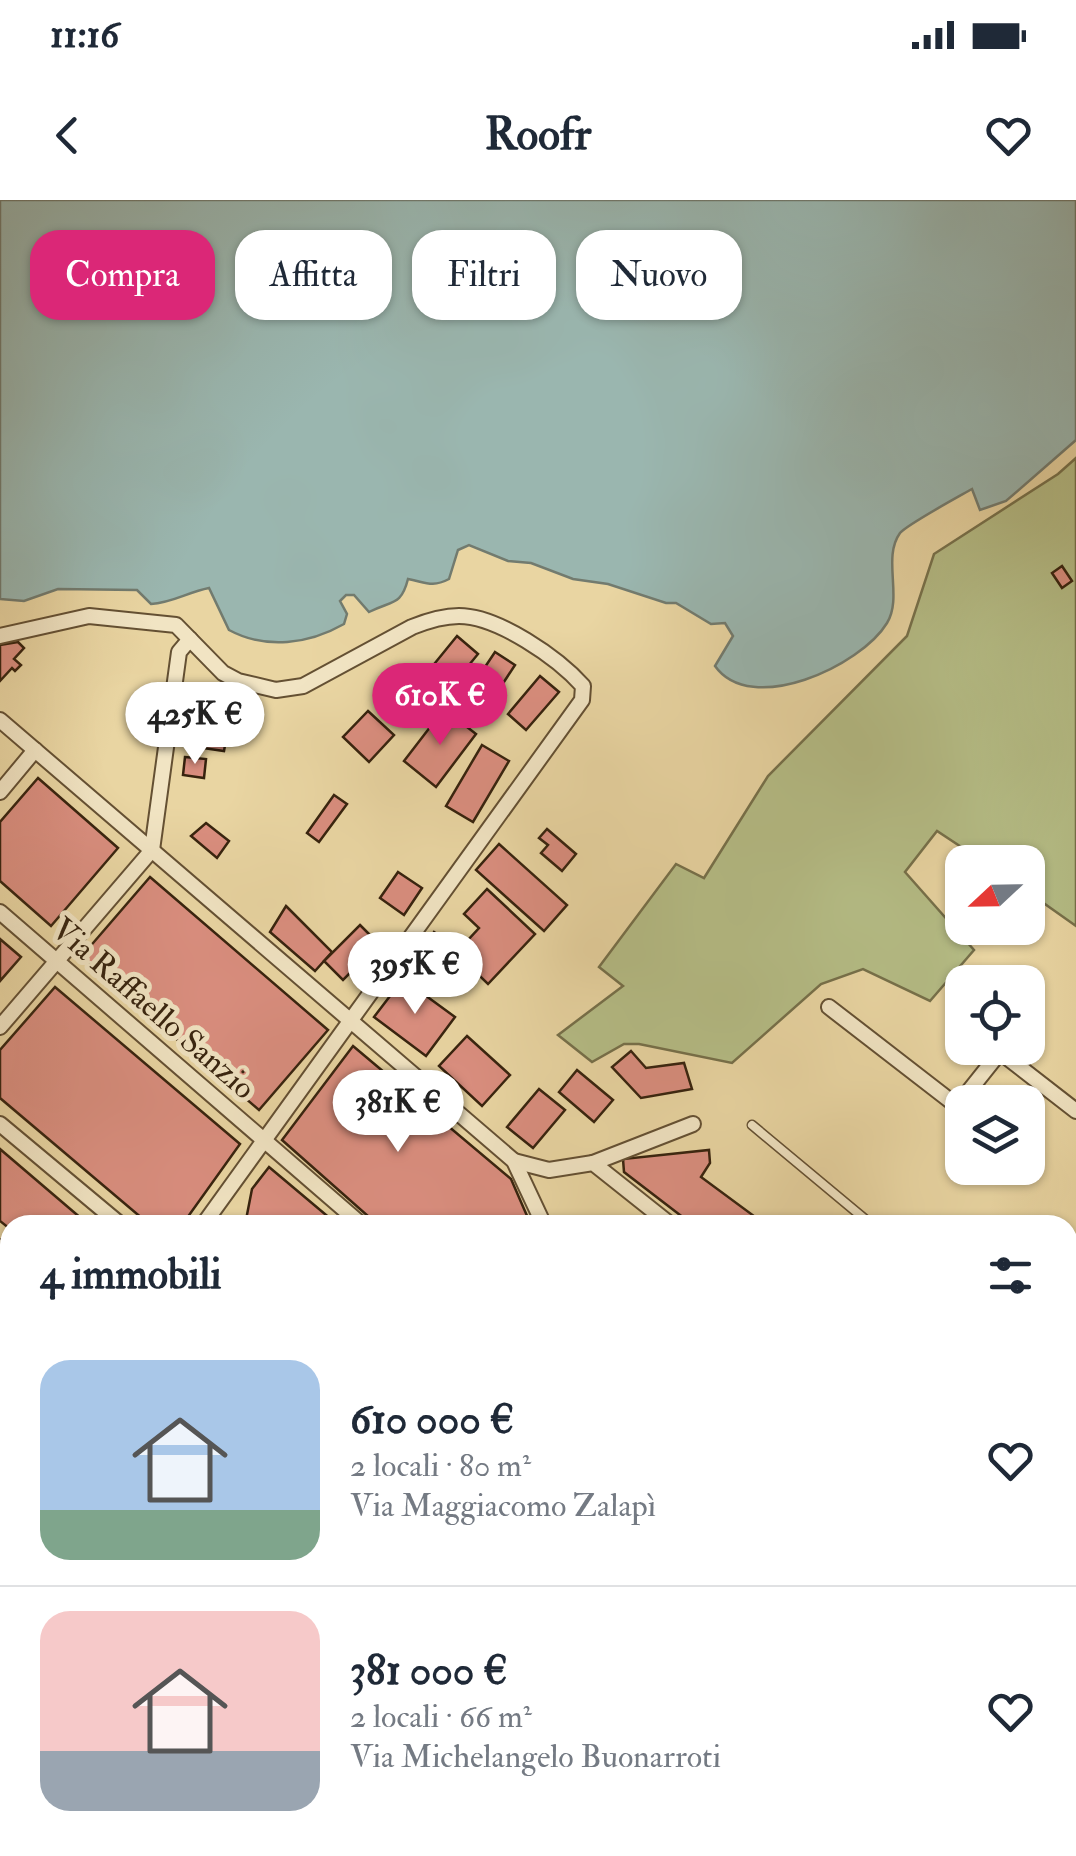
<!DOCTYPE html>
<html lang="it">
<head>
<meta charset="utf-8">
<style>
	:root { --surface:#fff; --page:#f2f2f3; --text:#1f2937; --muted:#747a83; --line:#e0e1e3; --accent:#db2777 }
	body { margin:0; font-family:"IM FELL Double Pica",serif; background:var(--page); color:var(--text); height:100vh; display:flex; flex-direction:column; font-size:38px; white-space:nowrap }
	* { box-sizing:border-box; margin:0 }
	p { font-size:32px; color:var(--muted) }
	.icon { flex:none; width:55px; height:55px; fill:none; stroke:currentColor; stroke-width:2; stroke-linecap:round; stroke-linejoin:round }
	.map { position:relative; flex:1; overflow:hidden }
	.panel { position:absolute; left:0px; top:1015px; width:1078px; height:642px; display:flex; flex-direction:column; background:var(--surface); border-radius:30px 30px 0 0; box-shadow:0 2px 8px #0004 }
	.panel>* { flex:none }
	.top-card { position:absolute; left:30px; top:30px; width:1018px; height:90px; display:flex; gap:20px }
	.needle { width:65px; rotate:248deg }
	.buttons { position:absolute; left:945px; top:645px; display:grid; gap:20px }
	.buttons a { display:grid; place-items:center; width:100px; height:100px; border-radius:20px; background:var(--surface); box-shadow:0 2px 8px #0004; font-size:50px }
	.price { position:absolute; translate:-50% -85px; padding:0 22px; border-radius:35px; background:#fff; color:#222; font-size:32px; line-height:65px; filter:drop-shadow(0 2px 5px #0008) }
	.price::after { content:''; position:absolute; left:50%; top:60px; width:30px; height:22px; margin-left:-15px; background:inherit; clip-path:polygon(0 0,100% 0,50% 100%) }
	.price.current { background:var(--accent); color:#fff }
	ul { padding:0; list-style:none }
	li { display:flex; align-items:center; gap:30px; height:250px; padding:0 40px }
	li+li { border-top:2px solid var(--line) }
	li span { display:grid; place-items:center; flex:none; width:280px; height:200px; border-radius:30px; color:#555 }
	li>.icon { margin-inline-start:auto }
	span .icon { width:120px; height:120px; fill:#fffc; stroke-width:1 }
	li b { font-size:42px }
	h2 { display:flex; justify-content:space-between; align-items:center; height:120px; padding:0 40px; font-size:42px }
	.tag { padding:0 35px; border-radius:30px; background:var(--surface); box-shadow:0 2px 8px #0004; font-size:35px; line-height:90px }
	.tag.current { background:var(--accent); color:#fff }
	.status { display:flex; justify-content:space-between; align-items:center; height:70px; padding:0 50px; background:var(--surface); direction:ltr }
	.status svg { height:28px; fill:currentColor }
	header { display:flex; justify-content:space-between; align-items:center; height:130px; padding:0 40px; background:var(--surface); font-size:45px; font-weight:700 }
	.map>svg:first-child { display:block }
	.green { fill:#b5bd86; stroke:#76704a; stroke-width:2.5 }
	.water { fill:#9ab6af; stroke:#727b6f; stroke-width:2.5 }
	.building { fill:#da8e7f; stroke:#37230e; stroke-width:2.5 }
	.lines { fill:none; stroke-linecap:round; stroke-linejoin:round }
	.service-casing { stroke:#645033; stroke-width:11 }
	.minor-casing { stroke:#645033; stroke-width:18 }
	.tertiary-casing { stroke:#645033; stroke-width:21 }
	.service { stroke:#f1e4c3; stroke-width:8 }
	.minor { stroke:#f1e4c3; stroke-width:14 }
	.tertiary { stroke:#f1e4c3; stroke-width:18 }
	.labels { text-anchor:middle; stroke-width:10; stroke-linejoin:round; paint-order:stroke }
	.street-label { font-size:32px; fill:#37230e; stroke:#f1e4c3 }
</style>
</head>
<body>
<div class="status"><b>11:16</b><svg viewBox="0 0 49 12"><path d="M0 12V9h3v3zM5 12V6h3v6zM10 12V3h3v9zM15 12V0h3v12zM26 1h20v11H26zM47 4h2v5h-2z"/></svg></div>
<header><svg class="icon" aria-label="back" viewBox="0 0 24 24"><path d="M15 5l-7 7 7 7"/></svg>Roofr<svg class="icon" aria-label="heart" viewBox="0 0 24 24"><path d="M12 20l-8-8c-3-5 5-10 8-4 3-6 11-1 8 4z"/></svg></header>
<div class="map">
<svg width="1076" height="1656" viewBox="0 0 1076 1656">
	<rect width="100%" height="100%" fill="#e9d5a2"/>
	<filter id="stains"><feTurbulence type="fractalNoise" baseFrequency=".002" numOctaves="4"/><feColorMatrix values="0 0 0 0 .2 0 0 0 0 .09 0 0 0 0 .02 0 0 0 .5 -.17"/></filter>
	<radialGradient id="worn" r=".72"><stop offset=".6" stop-color="#630" stop-opacity="0"/><stop offset="1" stop-color="#630" stop-opacity=".3"/></radialGradient>
	<polygon class="green" points="1076,258 1076,726 1028,692 1028,662 984,662 937,631 905,672 974,750 930,801 863,769 821,784 732,863 639,844 624,844 592,862 558,835 623,786 599,767 676,664 704,678 768,576 907,436 934,354 1058,274"/>
	<path class="water" d="M0,0H1076V240L1006,301L980,310L972,289C958,297 908,324 900,333C882,358 903,397 887,423C861,466 751,517 715,466L733,436L725,423L711,424L676,403H666L608,384L573,379L531,363L508,361L469,345L458,350L449,379C432,388 425,382 408,379C401,406 393,400 369,412L354,395H346L340,401L347,414L344,424C309,444 266,450 229,430L209,388C188,392 172,403 151,404L137,390L58,389L24,401L0,399Z"/>
	<g class="building">
		<polygon points="1062,366 1072,381 1062,388 1052,373"/>
		<polygon points="457,436 478,454 456,481 435,463"/>
		<polygon points="18,442 24,448 14,459 21,465 15,471 12,468 0,481 0,445"/>
		<polygon points="495,452 515,465 483,514 463,500"/>
		<polygon points="416,474 443,499 422,522 395,497"/>
		<polygon points="540,476 559,492 526,530 508,514"/>
		<polygon points="189,495 230,517 224,551 196,547 196,537 189,536 192,522 185,521"/>
		<polygon points="444,509 476,534 436,587 404,561"/>
		<polygon points="368,511 394,535 369,562 343,537"/>
		<polygon points="482,545 509,561 473,622 446,606"/>
		<polygon points="185,557 206,559 204,578 183,575"/>
		<polygon points="38,578 118,648 51,726 0,681 0,622"/>
		<polygon points="334,595 347,604 319,642 307,633"/>
		<polygon points="206,623 229,641 217,658 191,636"/>
		<polygon points="547,629 576,654 562,671 541,653 548,645 539,638"/>
		<polygon points="499,644 567,705 544,731 476,670"/>
		<polygon points="398,672 422,688 404,715 380,698"/>
		<polygon points="150,677 328,830 259,910 81,757"/>
		<polygon points="487,689 535,734 488,784 456,753 479,728 464,714"/>
		<polygon points="286,706 332,752 315,771 270,732"/>
		<polygon points="360,725 379,744 343,780 324,761"/>
		<polygon points="434,732 453,745 439,767 420,754"/>
		<polygon points="0,739 21,757 0,781"/>
		<polygon points="403,779 455,817 426,856 374,817"/>
		<polygon points="55,787 240,944 182,1025 150,1025 0,898 0,850"/>
		<polygon points="467,836 510,875 482,906 439,866"/>
		<polygon points="353,846 511,979 531,1025 378,1025 282,940"/>
		<polygon points="631,851 646,868 684,863 692,889 641,898 612,867"/>
		<polygon points="577,870 613,900 594,922 559,892"/>
		<polygon points="539,889 565,910 533,948 507,927"/>
		<polygon points="0,949 89,1025 10,1025 10,1029 0,1021"/>
		<polygon points="709,950 710,963 701,977 766,1025 693,1025 624,972 623,959"/>
		<polygon points="269,967 338,1025 245,1025 252,989"/>
		<polygon points="0,1181 10,1189 10,1247 0,1260"/>
		<polygon points="1068,1200 1076,1207 1076,1467 1068,1459"/>
		<polygon points="1068,1490 1076,1498 1076,1635 1068,1627"/>
		<polygon points="864,1648 1048,1648 1057,1656 875,1656"/>
	</g>
	<g class="lines">
		<g class="service-casing">
			<g id="service">
				<polyline points="752,925 872,1025"/>
				<polyline points="745,1648 756,1656"/>
				<polyline points="680,1656 687,1648"/>
			</g>
		</g>
		<g class="minor-casing">
			<g id="minor">
				<path d="M0,436L89,416L176,425L223,473L238,481L276,490L303,486L412,427C427,421 442,416 459,416C498,416 558,458 583,486L582,500L203,1025"/>
				<polyline points="0,520 514,961 544,1025"/>
				<polyline points="0,592 35,550"/>
				<polyline points="0,712 362,1025"/>
				<polyline points="829,807 957,906 1000,852 1076,911"/>
				<polyline points="0,827 152,650 179,452 190,439"/>
				<polyline points="0,924 121,1025"/>
				<polyline points="514,961 549,970 593,963 671,1025"/>
				<polyline points="593,963 693,924"/>
				<polyline points="0,1047 10,1055"/>
				<polyline points="0,1093 10,1081"/>
				<polyline points="1068,1152 1076,1142"/>
				<polyline points="0,1154 10,1162"/>
				<polyline points="1068,1186 1076,1193"/>
				<polyline points="0,1308 10,1294"/>
				<polyline points="1068,1472 1076,1480"/>
				<polyline points="1068,1643 1076,1651"/>
				<polyline points="834,1648 845,1656"/>
				<polyline points="498,1656 518,1648"/>
			</g>
		</g>
		<g class="tertiary-casing">
			<g id="tertiary">
				<polyline points="0,1427 10,1434"/>
				<polyline points="299,1648 310,1656"/>
			</g>
		</g>
		<use href="#service" class="service"/>
		<use href="#minor" class="minor"/>
		<use href="#tertiary" class="tertiary"/>
	</g>
	<g class="labels">
		<g class="street-label">
			<text transform="translate(154 808) rotate(41)" y="11">Via Raffaello Sanzio</text>
		</g>
	</g>
	<rect width="100%" height="100%" filter="url(#stains)"/>
	<rect width="100%" height="100%" fill="url(#worn)"/>
</svg>
<div class="buttons">
<a><svg class="needle" viewBox="-14 -14 28 28"><path d="M0-13l5 13h-10z" fill="#e53935"/><path d="M0 13l5-13h-10z" fill="#747a83"/></svg></a>
<a><svg class="icon" aria-label="locate" viewBox="0 0 24 24"><circle cx="12" cy="12" r="6"/><path d="M12 2v4M12 18v4M2 12h4M18 12h4"/></svg></a>
<a><svg class="icon" aria-label="layers" viewBox="0 0 24 24"><path d="M12 4l9 5-9 5-9-5zM3 14l9 5 9-5"/></svg></a>
</div>
<b class="price current" style="left:440px;top:548px">610K €</b>
<b class="price" style="left:195px;top:567px">425K €</b>
<b class="price" style="left:415px;top:817px">395K €</b>
<b class="price" style="left:398px;top:955px">381K €</b>
<div class="top-card">
<a class="tag current">Compra</a>
<a class="tag">Affitta</a>
<a class="tag">Filtri</a>
<a class="tag">Nuovo</a>
</div>
<section class="panel">
<h2>4 immobili<svg class="icon" aria-label="filters" viewBox="0 0 24 24"><path d="M4 7h16M4 17h16"/><circle cx="9" cy="7" r="2"/><circle cx="15" cy="17" r="2"/></svg></h2>
<ul>
<li><span style="background:linear-gradient(#a9c7e8 75%,#7fa58c 0)"><svg class="icon" aria-label="home" viewBox="0 0 24 24"><path d="M3 11l9-7 9 7M6 9v11h12V9"/></svg></span><div><b>610 000 €</b><p>2 locali · 80 m²</p><p>Via Maggiacomo Zalapì</p></div><svg class="icon" aria-label="heart" viewBox="0 0 24 24"><path d="M12 20l-8-8c-3-5 5-10 8-4 3-6 11-1 8 4z"/></svg></li>
<li><span style="background:linear-gradient(#f6c9c9 70%,#9aa5b1 0)"><svg class="icon" aria-label="home" viewBox="0 0 24 24"><path d="M3 11l9-7 9 7M6 9v11h12V9"/></svg></span><div><b>381 000 €</b><p>2 locali · 66 m²</p><p>Via Michelangelo Buonarroti</p></div><svg class="icon" aria-label="heart" viewBox="0 0 24 24"><path d="M12 20l-8-8c-3-5 5-10 8-4 3-6 11-1 8 4z"/></svg></li>
</ul>
</section>
</div>
</body>
</html>
